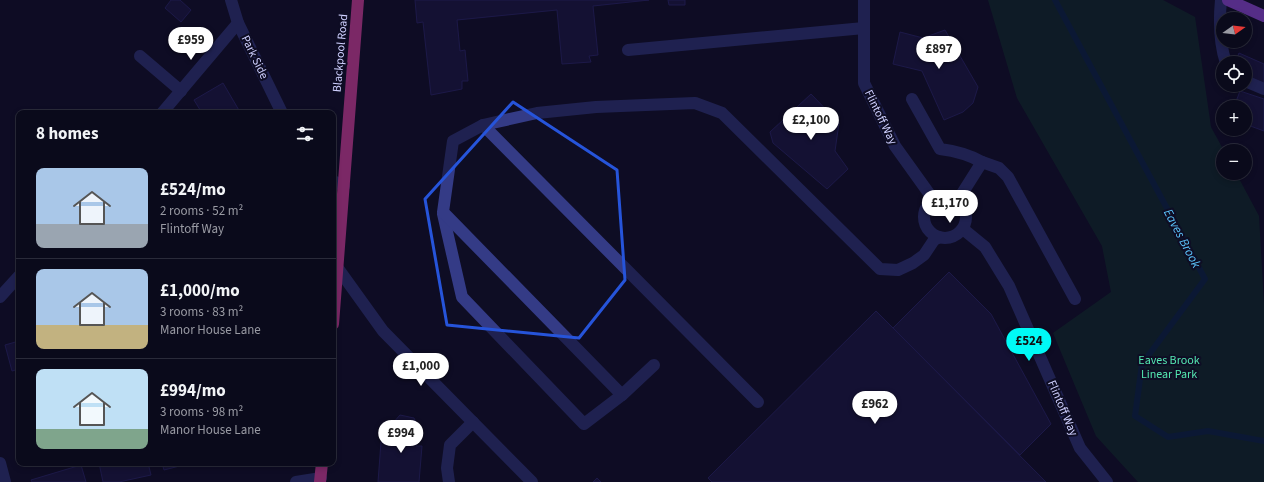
<!DOCTYPE html>
<html lang="en">
<head>
<meta charset="utf-8">
<style>
	:root { --surface:#0a0a1b; --page:#181828; --text:#f1f3f6; --muted:#999aa3; --line:#2a2b3a; --accent:#00faf6 }
	body { margin:0; font-family:"Source Sans 3",sans-serif; background:var(--page); color:var(--text); height:100vh; display:flex; flex-direction:column; font-size:15px; white-space:nowrap }
	* { box-sizing:border-box; margin:0 }
	p { font-size:13px; color:var(--muted) }
	.icon { flex:none; width:22px; height:22px; fill:none; stroke:currentColor; stroke-width:2; stroke-linecap:round; stroke-linejoin:round }
	.map { position:relative; flex:1; overflow:hidden }
	.drawer { position:absolute; left:16px; top:110px; width:320px; height:356px; display:flex; flex-direction:column; background:var(--surface); border-radius:8px; box-shadow:0 2px 6px #0003,0 0 0 1px var(--line) }
	.drawer>* { flex:none }
	.needle { width:26px; rotate:76deg }
	.buttons { position:absolute; left:1216px; top:12px; display:grid; gap:8px }
	.buttons a { display:grid; place-items:center; width:36px; height:36px; border-radius:50%; background:var(--surface); box-shadow:0 2px 6px #0003,0 0 0 1px var(--line); font-size:20px }
	.price { position:absolute; translate:-50% -34px; padding:0 9px; border-radius:14px; background:#fff; color:#222; font-size:13px; line-height:26px; filter:drop-shadow(0 1px 2px #0008) }
	.price::after { content:''; position:absolute; left:50%; top:24px; width:12px; height:9px; margin-left:-6px; background:inherit; clip-path:polygon(0 0,100% 0,50% 100%) }
	.price.selected { background:var(--accent); color:#111 }
	ul { padding:0; list-style:none }
	li { display:flex; align-items:center; gap:12px; height:100px; padding:0 20px }
	li+li { border-top:1px solid var(--line) }
	li span { display:grid; place-items:center; flex:none; width:112px; height:80px; border-radius:8px; color:#555 }
	li>.icon { margin-inline-start:auto }
	span .icon { width:48px; height:48px; fill:#fffc; stroke-width:1 }
	li b { font-size:17px }
	h2 { display:flex; justify-content:space-between; align-items:center; height:48px; padding:0 20px; font-size:17px }
	.map>svg:first-child { display:block }
	.green { fill:#0f2e29 }
	.lines { fill:none; stroke-linecap:round; stroke-linejoin:round }
	.stream { stroke:#082747; stroke-width:6 }
	.building { fill:#1b1746; stroke:#2e2874 }
	.minor { stroke:#343b86; stroke-width:12 }
	.major { stroke:#ac56ff; stroke-width:12 }
	.highway { stroke:#ff4ab6; stroke-width:12 }
	.marked { fill:none; stroke:#2654da; stroke-width:3; stroke-linejoin:round }
	.labels { text-anchor:middle; stroke-width:4; stroke-linejoin:round; paint-order:stroke }
	.street-label { font-size:12px; fill:#cfd0ff; stroke:#0e0d24 }
	.park-label { font-size:12px; fill:#54e7b1; stroke:#0e0d24 }
	.water-label { font-size:13px; font-style:italic; fill:#5dc7ff; stroke:#0e0d24 }
</style>
</head>
<body>
<div class="map">
<svg width="1264" height="482" viewBox="0 0 1264 482">
	<rect width="100%" height="100%" fill="#0e0d24"/>
	<polygon class="green" points="988,0 1163,0 1195,17 1211,127 1224,151 1223,173 1236,173 1259,216 1264,305 1264,482 1138,482 1096,436 1053,333 1111,292 1102,246 1017,98"/>
	<g class="lines">
		<polyline class="stream" points="1055,0 1205,279 1142,364 1135,416 1168,437 1208,431 1264,441"/>
	</g>
	<g class="building">
		<polygon points="171,0 180,0 191,10 181,22 165,8"/>
		<polygon points="415,0 649,0 593,6 598,55 589,56 591,62 562,64 557,10 457,20 460,51 465,50 468,81 462,81 462,89 431,95 423,22 417,23"/>
		<polygon points="668,0 685,0 685,5 669,5"/>
		<polygon points="945,30 978,87 973,103 963,112 944,120 922,71 893,64 900,32 923,38"/>
		<polygon points="1239,53 1264,64 1264,87 1245,79 1245,63 1235,63"/>
		<polygon points="223,83 240,112 238,113 202,113 194,100"/>
		<polygon points="1240,91 1264,99 1264,131 1245,124 1245,107 1234,107"/>
		<polygon points="811,94 839,123 835,151 848,169 827,189 773,143 770,132"/>
		<polygon points="949,272 991,314 1051,424 1020,455 893,328"/>
		<polygon points="876,311 893,328 1046,482 712,482 708,478"/>
		<polygon points="19,341 19,369 12,371 5,345"/>
		<polygon points="400,415 414,418 417,425 416,446 422,446 419,482 378,482 381,442 392,442 393,423"/>
		<polygon points="99,463 148,463 151,475 119,482 103,482"/>
		<polygon points="162,463 191,463 164,470"/>
		<polygon points="81,465 86,482 32,482 31,480"/>
		<polygon points="597,478 601,482 593,482"/>
	</g>
	<g class="lines">
		<g class="minor">
			<polyline points="231,0 238,23 282,113"/>
			<polyline points="864,0 864,83 895,146 933,199"/>
			<path d="M1221,0C1219,21 1219,42 1226,63"/>
			<polyline points="628,50 864,28"/>
			<polyline points="140,56 181,91"/>
			<polyline points="1245,81 1264,89"/>
			<path d="M912,99L940,149C956,151 968,154 982,162L958,200"/>
			<polyline points="162,113 238,23"/>
			<polyline points="483,125 758,402"/>
			<polyline points="982,162 999,168 1008,177 1075,299"/>
			<polyline points="333,181 344,186"/>
			<circle cx="945" cy="217" r="21"/>
			<polyline points="443,214 462,297 584,424 622,395"/>
			<polyline points="963,229 985,247 1009,286 1080,448 1107,482"/>
			<polyline points="337,267 383,331 532,482"/>
			<polyline points="0,297 19,276"/>
			<polyline points="654,365 622,395 443,212 453,141 483,125 537,113 596,107 695,103 722,113 880,269 898,270 913,263 924,255 934,240 939,237"/>
			<polyline points="0,463 5,482"/>
			<polyline points="296,482 321,478"/>
			<polyline points="449,482 447,468 450,445 473,422"/>
		</g>
		<polyline class="major" points="1228,0 1264,16"/>
		<g class="highway">
			<polyline points="333,324 358,0"/>
			<polyline points="320,482 322,463"/>
		</g>
	</g>
	<path d="M0 0H1264V482H0ZM513,102L617,170L625,280L579,338L447,325L425,199Z" fill="#0e0d24" fill-opacity=".55" fill-rule="evenodd"/>
	<path class="marked" d="M513,102L617,170L625,280L579,338L447,325L425,199Z"/>
	<g class="labels">
		<g class="street-label">
			<text transform="translate(340 53) rotate(-85)" y="4">Blackpool Road</text>
			<text transform="translate(255 57) rotate(64)" y="4">Park Side</text>
			<text transform="translate(881 117) rotate(64)" y="4">Flintoff Way</text>
			<text transform="translate(1063 408) rotate(67)" y="4">Flintoff Way</text>
		</g>
		<g class="park-label">
			<text x="1169" y="364">Eaves Brook<tspan x="1169" dy="14">Linear Park</tspan></text>
		</g>
		<g class="water-label">
			<text transform="translate(1183 238) rotate(62)" y="5">Eaves Brook</text>
		</g>
	</g>
</svg>
<div class="buttons">
<a><svg class="needle" viewBox="-14 -14 28 28"><path d="M0-13l5 13h-10z" fill="#e53935"/><path d="M0 13l5-13h-10z" fill="#999aa3"/></svg></a>
<a><svg class="icon" aria-label="locate" viewBox="0 0 24 24"><circle cx="12" cy="12" r="6"/><path d="M12 2v4M12 18v4M2 12h4M18 12h4"/></svg></a>
<a>+</a>
<a>−</a>
</div>
<b class="price" style="left:191px;top:61px">£959</b>
<b class="price" style="left:939px;top:70px">£897</b>
<b class="price" style="left:811px;top:141px">£2,100</b>
<b class="price" style="left:950px;top:224px">£1,170</b>
<b class="price selected" style="left:1029px;top:362px">£524</b>
<b class="price" style="left:421px;top:387px">£1,000</b>
<b class="price" style="left:875px;top:425px">£962</b>
<b class="price" style="left:401px;top:454px">£994</b>
<section class="drawer">
<h2>8 homes<svg class="icon" aria-label="filters" viewBox="0 0 24 24"><path d="M4 7h16M4 17h16"/><circle cx="9" cy="7" r="2"/><circle cx="15" cy="17" r="2"/></svg></h2>
<ul>
<li><span style="background:linear-gradient(#a9c7e8 70%,#9aa5b1 0)"><svg class="icon" aria-label="home" viewBox="0 0 24 24"><path d="M3 11l9-7 9 7M6 9v11h12V9"/></svg></span><div><b>£524/mo</b><p>2 rooms · 52 m²</p><p>Flintoff Way</p></div></li>
<li><span style="background:linear-gradient(#a9c7e8 70%,#c2b280 0)"><svg class="icon" aria-label="home" viewBox="0 0 24 24"><path d="M3 11l9-7 9 7M6 9v11h12V9"/></svg></span><div><b>£1,000/mo</b><p>3 rooms · 83 m²</p><p>Manor House Lane</p></div></li>
<li><span style="background:linear-gradient(#bfe0f5 75%,#7fa58c 0)"><svg class="icon" aria-label="home" viewBox="0 0 24 24"><path d="M3 11l9-7 9 7M6 9v11h12V9"/></svg></span><div><b>£994/mo</b><p>3 rooms · 98 m²</p><p>Manor House Lane</p></div></li>
</ul>
</section>
</div>
</body>
</html>
